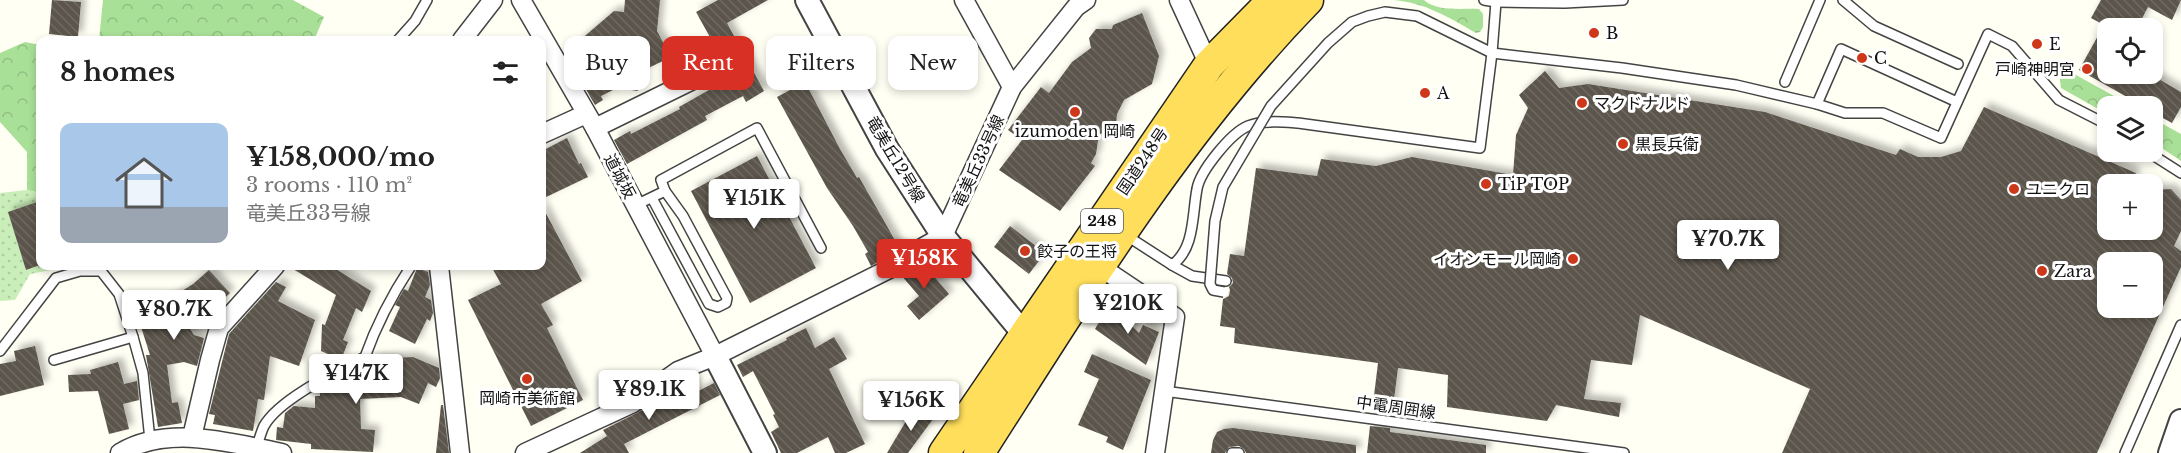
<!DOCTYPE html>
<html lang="en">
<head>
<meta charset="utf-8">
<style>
	:root { --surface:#fff; --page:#f2f2f2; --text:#222; --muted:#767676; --accent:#d93025 }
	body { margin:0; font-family:"Libre Baskerville","Noto Sans JP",serif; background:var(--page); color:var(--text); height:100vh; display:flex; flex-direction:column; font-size:22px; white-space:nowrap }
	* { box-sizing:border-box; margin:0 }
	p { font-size:20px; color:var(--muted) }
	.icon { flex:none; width:33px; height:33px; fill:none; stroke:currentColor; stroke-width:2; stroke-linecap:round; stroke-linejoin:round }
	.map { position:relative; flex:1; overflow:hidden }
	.side { position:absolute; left:36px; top:36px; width:510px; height:234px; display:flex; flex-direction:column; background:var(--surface); border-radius:12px; box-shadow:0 3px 9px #0003 }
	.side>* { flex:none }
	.guide { position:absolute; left:564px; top:36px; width:570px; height:54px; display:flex; gap:12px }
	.tools { position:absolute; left:2097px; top:18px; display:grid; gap:12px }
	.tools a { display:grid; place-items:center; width:66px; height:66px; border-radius:12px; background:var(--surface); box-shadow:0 3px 9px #0003; font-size:30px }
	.price { position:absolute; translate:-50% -51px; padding:0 14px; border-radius:6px; background:#fff; color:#222; font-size:20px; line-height:39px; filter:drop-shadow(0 2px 3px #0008) }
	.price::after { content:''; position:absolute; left:50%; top:36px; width:18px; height:14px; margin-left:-9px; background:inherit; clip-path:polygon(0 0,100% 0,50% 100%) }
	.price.selected { background:var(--accent); color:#fff }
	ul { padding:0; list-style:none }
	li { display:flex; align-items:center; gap:18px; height:150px; padding:0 24px }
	li span { display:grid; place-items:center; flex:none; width:168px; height:120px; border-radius:12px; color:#555 }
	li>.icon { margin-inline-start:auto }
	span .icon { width:72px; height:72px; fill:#fffc; stroke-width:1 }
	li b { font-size:26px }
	h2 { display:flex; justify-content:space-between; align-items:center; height:72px; padding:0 24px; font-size:26px }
	.pill { padding:0 21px; border-radius:12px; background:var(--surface); box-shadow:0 3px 9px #0003; font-size:21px; line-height:54px }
	.pill.selected { background:var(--accent); color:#fff }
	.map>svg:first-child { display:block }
	.forest { fill:url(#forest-crowns) }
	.park { fill:url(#park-dots) }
	.building { fill:url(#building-back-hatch); fill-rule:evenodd; filter:url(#shadow) }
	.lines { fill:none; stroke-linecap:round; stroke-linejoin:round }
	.service-casing { stroke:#444; stroke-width:12 }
	.minor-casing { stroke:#444; stroke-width:21 }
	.tertiary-casing { stroke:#444; stroke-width:26 }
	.trunk-casing { stroke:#222; stroke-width:33 }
	.service { stroke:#fff; stroke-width:9 }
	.minor { stroke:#fff; stroke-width:18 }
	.tertiary { stroke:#fff; stroke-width:22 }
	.trunk { stroke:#ffde5b; stroke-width:30 }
	.service-bridge-casing { stroke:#444; stroke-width:12; stroke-linecap:butt }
	.service-bridge { stroke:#fff; stroke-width:9 }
	.poi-dot { fill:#cf371b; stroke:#fff; stroke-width:2 }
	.labels { text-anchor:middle; stroke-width:6; stroke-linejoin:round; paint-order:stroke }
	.shield { fill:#fff; stroke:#585858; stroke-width:1.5 }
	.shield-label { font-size:15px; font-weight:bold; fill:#111 }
	.poi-label { font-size:16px; fill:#111; stroke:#fff; text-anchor:start }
	.street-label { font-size:16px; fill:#111; stroke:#fff }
</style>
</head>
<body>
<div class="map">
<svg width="2181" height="453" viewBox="0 0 2181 453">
	<defs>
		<pattern id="forest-crowns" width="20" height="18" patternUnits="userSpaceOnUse" patternTransform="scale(1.5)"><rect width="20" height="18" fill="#a9e097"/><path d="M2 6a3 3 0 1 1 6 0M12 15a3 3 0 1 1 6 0" fill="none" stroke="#90bf81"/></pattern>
		<pattern id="park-dots" width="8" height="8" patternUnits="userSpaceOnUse" patternTransform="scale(1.5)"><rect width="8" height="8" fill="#caeeb9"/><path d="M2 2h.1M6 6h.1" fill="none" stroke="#accb9e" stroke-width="1.8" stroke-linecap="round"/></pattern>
		<pattern id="building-back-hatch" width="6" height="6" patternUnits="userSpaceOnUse" patternTransform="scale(1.5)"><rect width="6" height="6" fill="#5b554c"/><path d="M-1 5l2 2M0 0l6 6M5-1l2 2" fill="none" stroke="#6e6962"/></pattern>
		<filter id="shadow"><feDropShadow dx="5" dy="-5" stdDeviation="3" flood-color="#0004"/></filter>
	</defs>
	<rect width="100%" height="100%" fill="#fffff4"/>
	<g class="forest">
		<polygon points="103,0 293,0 324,17 314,40 99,40"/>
		<path d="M1393,0H1424C1437,12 1462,8 1479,9L1483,14V27L1480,32L1476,33C1450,18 1424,2 1393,0Z"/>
		<polygon points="25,42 40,45 40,193 27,190 27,152 0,122 0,53"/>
		<polygon points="2058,65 2132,106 2108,106 2107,114 2061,88"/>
		<polygon points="2152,118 2181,134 2181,161 2153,142"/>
	</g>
	<polygon class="park" points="27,190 40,193 40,266 71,266 30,274 15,300 0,301 0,193"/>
	<g class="building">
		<polygon points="52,0 81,2 78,37 49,34"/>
		<polygon points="625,0 660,0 657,31 671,57 630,77 638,91 617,88 601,96 603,100 595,105 584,86 623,65 586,62 586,56 579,56 579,41 614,11 624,12"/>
		<polygon points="718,0 768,0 727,23 764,91 746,102 743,96 705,116 707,120 627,164 614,140 630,131 631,134 680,109 679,107 732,77 696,12"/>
		<polygon points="2101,0 2181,0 2172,20 2148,7 2137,28 2108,27 2108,74 2150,74 2181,92 2181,107 2172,123 2152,112 2152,106 2143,106 2079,70 2104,25 2091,18"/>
		<polygon points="1142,13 1159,56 1152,84 1124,100 1117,114 1116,125 1110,132 1099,134 1096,154 1091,163 1095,166 1060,211 999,170 1022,140 1008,130 1041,87 1049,93 1072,62 1091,48 1089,38 1096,29 1112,29 1113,25"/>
		<path d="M1545,71L1559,88L1588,84L1765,112L1896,155L1900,149L1918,157H1941L1961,151L1984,107L2136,173L2131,184H2108V230H2152V190L2171,189L2181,200V231L2174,246L2181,251V267L2097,453H1782L1810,389L1640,315L1632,365L1591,360L1584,399L1621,403L1619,417L1556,405L1547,421L1447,407L1448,375L1398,368L1392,415L1372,412L1378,363L1234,343L1235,328L1220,326L1223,299L1229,296L1230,290L1229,287L1233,283L1232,278L1227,274L1230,254L1244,256L1256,168L1317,176L1321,159L1376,166L1412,157L1513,175L1516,135L1528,108L1519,95ZM2108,262H2152V308H2108Z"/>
		<polygon points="805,82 840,149 857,178 859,177 900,249 871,266 865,254 868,252 853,226 827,188 777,97"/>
		<polygon points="567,138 579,164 581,163 588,177 542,199 542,151"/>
		<polygon points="757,156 816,268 750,303 691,191"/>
		<polygon points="40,201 40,265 26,270 8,212"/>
		<polygon points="542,206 582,281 541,304 553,325 547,328 583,400 531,426 468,300 501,284 491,266 542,266"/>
		<polygon points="1010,226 1045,253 1029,274 994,247"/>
		<polygon points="921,261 949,294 919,320 907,306 919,296 901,275"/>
		<polygon points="288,266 331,266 371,291 362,312 356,308 343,340 348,342 341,360 321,351 322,324 325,325 336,295"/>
		<polygon points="417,268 428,272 430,285 425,297 431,300 433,313 430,321 427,319 415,344 389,331 400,307 395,305 404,289 408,291"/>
		<polygon points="209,270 230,293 216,306 206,295 179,312 194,335 204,338 197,366 184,362 167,365 172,403 178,402 182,423 158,427 146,355 150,355 136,311 171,298 193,284"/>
		<polygon points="276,282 286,287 278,301 315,320 299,366 270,356 264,400 258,399 253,431 213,424 215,415 209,414 229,334"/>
		<polygon points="1110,304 1139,333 1143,325 1159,332 1146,365 1095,329"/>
		<polygon points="806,328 815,348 834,337 847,359 829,369 865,444 846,453 835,453 828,437 797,453 781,453 771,432 779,427 773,415 775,414 753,371 743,377 737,365 787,340 786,338"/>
		<polygon points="35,346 44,385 0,396 0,364 16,361 14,351"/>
		<polygon points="1092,354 1151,380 1123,450 1106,442 1108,437 1078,425 1099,379 1084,372"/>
		<polygon points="413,357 439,368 440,378 436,387 428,383 419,404 401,397 360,399 361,429 375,430 373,452 311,449 311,444 276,440 277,427 283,428 285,413 294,406 315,408 315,396 320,396 320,388 339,388 339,379 372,378 371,359"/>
		<polygon points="118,362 124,384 137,381 139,400 123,404 129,429 109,434 98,391 69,392 68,375 91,374 90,370"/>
		<polygon points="714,383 720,395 624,444 629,453 580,453 607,436 603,430 675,394 679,401"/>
		<polygon points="441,405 443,405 449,453 436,453"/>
		<polygon points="915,406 933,419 908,453 887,453"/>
		<polygon points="1370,426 1390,428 1390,432 1486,445 1486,453 1367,453"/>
		<polygon points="1233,428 1356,445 1356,453 1246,453 1244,449 1239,446 1229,447 1225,453 1211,453 1213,440 1217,432 1224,429"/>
	</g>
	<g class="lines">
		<g class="service-casing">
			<g id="service">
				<polyline points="1484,0 1496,2 1565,3 1623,0"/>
				<polyline points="1843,0 1874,26 1958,64"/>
				<polyline points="1417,16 1492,53 1622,68 1736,85 1817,104 1845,113 1883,113 1941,138 1988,34 2012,46 2059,100 2108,125"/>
				<polyline points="398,40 415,21 427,0"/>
				<polyline points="1785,82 1820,0"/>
				<polyline points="1817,104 1841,49 1957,102"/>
				<polyline points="2148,152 2181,173"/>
				<polyline points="652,198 709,304 718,307 726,303 727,298 683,216 665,191"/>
				<polyline points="636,205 665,191 661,180 757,128 821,248"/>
				<path d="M1124,234L1172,265C1195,249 1192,215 1197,189C1200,171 1231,133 1248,126C1262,120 1283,122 1298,123L1480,148L1492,53L1496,2"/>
				<polyline points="1172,265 1192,276 1226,281"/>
				<polyline points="0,351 56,278 80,271 101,271 119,294 133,337 143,373 150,440"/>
				<polyline points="54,360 133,337"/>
				<polyline points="1164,391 1624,453"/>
				<path d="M256,448C259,441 261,432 264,426C279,399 338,371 365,357C377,323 392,295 411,266"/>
				<polyline points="1232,453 1239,453"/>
				<polyline points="2125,453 2181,325"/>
			</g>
		</g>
		<g class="minor-casing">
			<g id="minor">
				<polyline points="521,0 595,128 715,356"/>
				<polyline points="964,0 1012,87"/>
				<polyline points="1179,0 1209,65"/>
				<polyline points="462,40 493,0"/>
				<polyline points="595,128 709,72"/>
				<polyline points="542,134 586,114"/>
				<polyline points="439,266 460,453"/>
				<polyline points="1099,266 1175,317 1155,453"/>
				<polyline points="192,437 210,360 219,328 275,266"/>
				<path d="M120,453C169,424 231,443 282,453"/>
				<polyline points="525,453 633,403 678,371 715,356 901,263 913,253 943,236 1012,87 1076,7 1086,0"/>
			</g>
		</g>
		<g class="tertiary-casing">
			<g id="tertiary">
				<polyline points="807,0 887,149 943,236 1024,334"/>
				<polyline points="715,356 765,453"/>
				<polyline points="2170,453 2181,421"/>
			</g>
		</g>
		<g class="trunk-casing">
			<g id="trunk">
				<polyline points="944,453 1209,65 1273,0"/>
				<path d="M979,453C1079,297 1178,133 1308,0"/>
			</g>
		</g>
		<use href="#service" class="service"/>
		<use href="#minor" class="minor"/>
		<use href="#tertiary" class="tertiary"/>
		<use href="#trunk" class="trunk"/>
		<g class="service-bridge-casing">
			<polyline id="service-bridge" points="1224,292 1213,290 1210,284 1215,221 1223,187 1271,106 1328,43 1352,22 1368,16 1385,12 1417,16"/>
		</g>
		<use href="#service-bridge" class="service-bridge"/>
	</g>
	<g class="poi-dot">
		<circle cx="1594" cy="33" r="6"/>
		<circle cx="2037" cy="44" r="6"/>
		<circle cx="1862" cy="58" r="6"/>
		<circle cx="2087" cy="69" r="6"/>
		<circle cx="1425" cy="93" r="6"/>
		<circle cx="1582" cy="103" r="6"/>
		<circle cx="1075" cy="112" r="6"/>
		<circle cx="1623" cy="144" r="6"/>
		<circle cx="1486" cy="184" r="6"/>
		<circle cx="2014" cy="189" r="6"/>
		<circle cx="1025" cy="251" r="6"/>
		<circle cx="1573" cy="259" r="6"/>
		<circle cx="2042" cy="271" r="6"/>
		<circle cx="527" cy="379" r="6"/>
	</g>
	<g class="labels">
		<rect class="shield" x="1081" y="209" width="42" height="24" rx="4.5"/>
		<g class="shield-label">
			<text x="1102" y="226">248</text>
		</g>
		<g class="poi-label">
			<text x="1606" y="39">B</text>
			<text x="2049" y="50">E</text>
			<text x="1874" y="64">C</text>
			<text x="2075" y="75" text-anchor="end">戸崎神明宮</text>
			<text x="1437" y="99">A</text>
			<text x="1594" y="109">マクドナルド</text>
			<text x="1075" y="137" text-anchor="middle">izumoden 岡崎</text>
			<text x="1635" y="150">黒長兵衛</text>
			<text x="1498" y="190">TiP TOP</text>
			<text x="2026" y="195">ユニクロ</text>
			<text x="1037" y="257">餃子の王将</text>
			<text x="1561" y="265" text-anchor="end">イオンモール岡崎</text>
			<text x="2054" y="277">Zara</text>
			<text x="527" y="404" text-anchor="middle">岡崎市美術館</text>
		</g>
		<g class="street-label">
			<text transform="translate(896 159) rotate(59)" y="6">竜美丘12号線</text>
			<text transform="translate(978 161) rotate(-65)" y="6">竜美丘33号線</text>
			<text transform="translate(1142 161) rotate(-56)" y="6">国道248号</text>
			<text transform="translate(620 176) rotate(62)" y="6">道城坂</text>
			<text transform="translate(1396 407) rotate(8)" y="6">中電周囲線</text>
		</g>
	</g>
</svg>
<div class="tools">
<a><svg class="icon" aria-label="locate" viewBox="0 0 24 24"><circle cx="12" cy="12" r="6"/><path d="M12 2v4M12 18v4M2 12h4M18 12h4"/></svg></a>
<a><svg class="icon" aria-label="layers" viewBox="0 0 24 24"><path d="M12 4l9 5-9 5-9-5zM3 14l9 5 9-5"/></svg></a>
<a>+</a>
<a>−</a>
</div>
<b class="price" style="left:754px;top:230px">¥151K</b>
<b class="price" style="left:1728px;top:271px">¥70.7K</b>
<b class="price selected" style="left:924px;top:290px">¥158K</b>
<b class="price" style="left:1128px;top:335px">¥210K</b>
<b class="price" style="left:174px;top:341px">¥80.7K</b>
<b class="price" style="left:356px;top:405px">¥147K</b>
<b class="price" style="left:649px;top:421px">¥89.1K</b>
<b class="price" style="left:911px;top:432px">¥156K</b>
<div class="guide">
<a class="pill">Buy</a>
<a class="pill selected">Rent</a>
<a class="pill">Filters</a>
<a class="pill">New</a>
</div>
<section class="side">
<h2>8 homes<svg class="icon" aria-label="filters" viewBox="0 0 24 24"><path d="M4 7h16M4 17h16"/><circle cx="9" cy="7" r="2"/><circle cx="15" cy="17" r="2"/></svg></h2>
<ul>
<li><span style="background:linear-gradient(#a9c7e8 70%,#9aa5b1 0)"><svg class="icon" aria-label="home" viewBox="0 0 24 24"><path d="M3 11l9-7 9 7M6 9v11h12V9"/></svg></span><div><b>¥158,000/mo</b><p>3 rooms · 110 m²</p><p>竜美丘33号線</p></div></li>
</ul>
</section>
</div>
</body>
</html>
